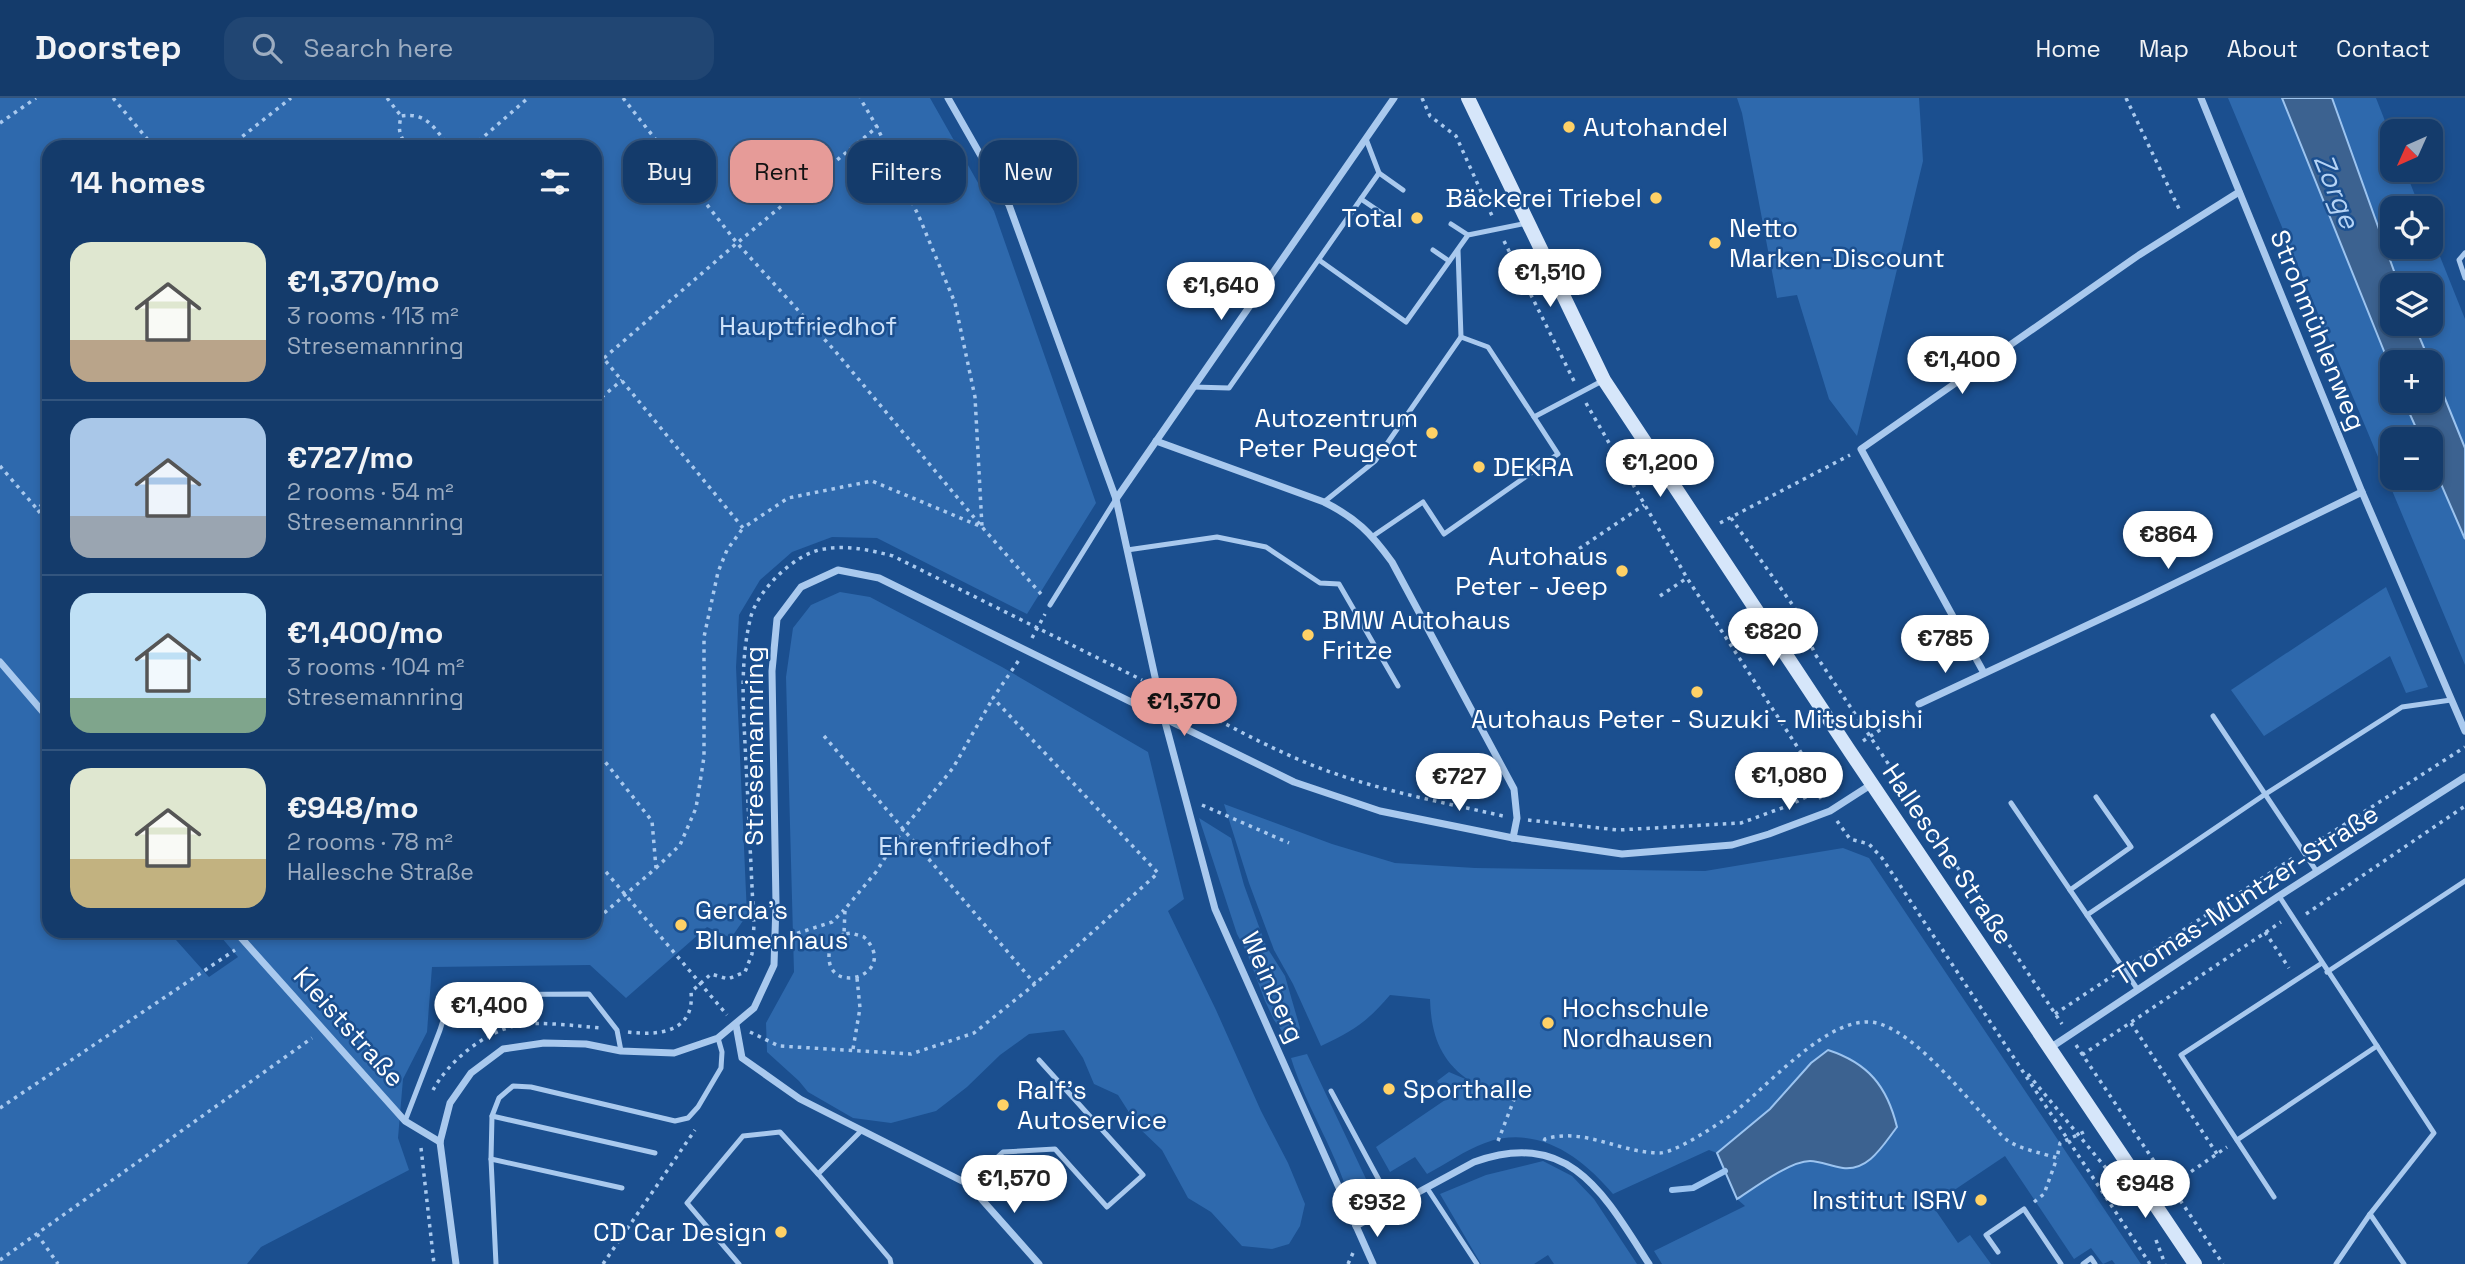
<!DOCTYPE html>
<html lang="en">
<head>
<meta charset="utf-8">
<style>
	:root { --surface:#143b6b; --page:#214673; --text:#f1f3f6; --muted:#9dadc1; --line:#33557e; --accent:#e69b98 }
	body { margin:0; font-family:"Space Grotesk",sans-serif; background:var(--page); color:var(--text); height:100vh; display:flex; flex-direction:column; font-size:26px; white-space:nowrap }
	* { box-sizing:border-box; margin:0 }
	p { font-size:23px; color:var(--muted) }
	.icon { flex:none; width:38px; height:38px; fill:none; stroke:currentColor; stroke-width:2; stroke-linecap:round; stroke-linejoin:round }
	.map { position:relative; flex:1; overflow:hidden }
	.details { position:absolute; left:42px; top:42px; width:560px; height:798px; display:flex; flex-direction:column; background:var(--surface); border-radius:21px; box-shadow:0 4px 10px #0003,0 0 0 2px var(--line) }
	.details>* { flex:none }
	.banner { position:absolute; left:623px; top:42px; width:665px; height:63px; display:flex; gap:14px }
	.needle { width:46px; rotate:225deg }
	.tools { position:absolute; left:2380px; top:21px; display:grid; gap:14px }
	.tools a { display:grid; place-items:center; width:63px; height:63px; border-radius:14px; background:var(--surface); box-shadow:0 4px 10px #0003,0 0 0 2px var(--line); font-size:35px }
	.price { position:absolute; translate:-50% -60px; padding:0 16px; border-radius:24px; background:#fff; color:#222; font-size:23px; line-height:46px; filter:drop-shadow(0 2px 4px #0008) }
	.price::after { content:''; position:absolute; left:50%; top:42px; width:21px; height:16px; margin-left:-10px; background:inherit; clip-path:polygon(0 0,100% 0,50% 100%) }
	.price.selected { background:var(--accent); color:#111 }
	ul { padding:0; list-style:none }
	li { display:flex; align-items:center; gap:21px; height:175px; padding:0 28px }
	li+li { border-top:2px solid var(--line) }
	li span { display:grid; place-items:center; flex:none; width:196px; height:140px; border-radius:21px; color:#555 }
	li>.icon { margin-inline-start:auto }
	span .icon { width:84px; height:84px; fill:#fffc; stroke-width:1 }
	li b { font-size:30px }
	h2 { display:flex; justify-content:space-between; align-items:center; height:84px; padding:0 28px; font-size:30px }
	.pill { padding:0 24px; border-radius:21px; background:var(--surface); box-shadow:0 4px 10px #0003,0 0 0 2px var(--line); font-size:24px; line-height:63px }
	.pill.selected { background:var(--accent); color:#111 }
	header { display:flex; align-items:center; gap:42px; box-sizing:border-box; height:98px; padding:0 35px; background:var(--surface); border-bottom:2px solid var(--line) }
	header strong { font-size:33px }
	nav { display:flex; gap:38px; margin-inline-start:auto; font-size:24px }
	.search { width:490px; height:63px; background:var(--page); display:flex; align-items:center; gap:18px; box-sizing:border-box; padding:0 24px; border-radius:21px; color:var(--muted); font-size:26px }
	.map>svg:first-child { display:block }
	.green { fill:#2e69ad; fill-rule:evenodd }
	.water { fill:#3c6290; stroke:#9cc4f0; stroke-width:2 }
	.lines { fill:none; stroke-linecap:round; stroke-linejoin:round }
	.stream { stroke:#9cc4f0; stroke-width:6 }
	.path { stroke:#a9c9ee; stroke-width:3.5; stroke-dasharray:3.5 5; stroke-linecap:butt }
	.lane { stroke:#a9c9ee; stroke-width:5 }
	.street { stroke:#a9c9ee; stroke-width:7 }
	.secondary { stroke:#d6e6fa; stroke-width:14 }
	.poi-dot { fill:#ffd166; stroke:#1b4f8f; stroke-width:2.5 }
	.labels { text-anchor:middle; stroke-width:5; stroke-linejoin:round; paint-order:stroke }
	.poi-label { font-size:26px; fill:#fff; stroke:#1b4f8f; text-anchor:start }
	.park-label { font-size:26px; fill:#cfe3fa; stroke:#1b4f8f }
	.street-label { font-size:26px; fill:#fff; stroke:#1b4f8f }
	.water-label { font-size:28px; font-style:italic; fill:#b5d3f5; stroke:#1b4f8f }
</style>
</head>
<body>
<header>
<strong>Doorstep</strong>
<div class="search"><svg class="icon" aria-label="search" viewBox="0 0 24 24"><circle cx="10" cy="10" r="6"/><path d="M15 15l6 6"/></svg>Search here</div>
<nav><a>Home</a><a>Map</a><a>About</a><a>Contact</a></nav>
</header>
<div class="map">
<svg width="2465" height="1166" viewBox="0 0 2465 1166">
	<rect width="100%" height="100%" fill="#1b4f8f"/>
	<g class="green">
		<path d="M0,0H930L994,113L1096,405L1027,516L877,440L832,439L792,454L760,482L739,517L736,569L747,817L731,840L707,829L626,900L590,867L432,869L427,934L403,981L398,1040L409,1072L261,1149L247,1166H0ZM49,49H595V833H216L238,859L209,879L168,833H49Z"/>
		<polygon points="1737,0 1919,0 1923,63 1857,338 1829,301 1797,197 1777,200 1742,15"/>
		<polygon points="2228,0 2282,0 2392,273 2392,303 2404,303 2421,341 2392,341 2392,380 2431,380 2431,363 2465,441 2465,567"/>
		<polygon points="2332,0 2376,0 2392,41 2392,72 2405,72 2420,110 2392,110 2392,149 2431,149 2431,136 2465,221 2465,350 2414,226 2431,226 2431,187 2399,187"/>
		<polygon points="2386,489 2428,589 2406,595 2390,558 2264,638 2231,592"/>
		<polygon points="840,494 870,499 1002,569 1148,654 1184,801 1168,813 1216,912 1261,1013 1288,1065 1305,1106 1300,1128 1289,1146 1272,1151 1242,1148 1211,1114 1188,1100 1162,1052 1139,1030 1118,997 1094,986 1083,960 1064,932 1029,936 1000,957 967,989 936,1013 891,1025 853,1020 808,994 799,983 767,954 766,925 794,874 786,579 793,530 811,507"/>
		<path d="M1224,706L1332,746L1395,765L1475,770L1705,773L1843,750L1869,760L2141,1166H2115L2112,1162L2103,1166L2091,1150L2074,1161L2005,1058L1932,1107L1958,1145L1970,1137L1991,1166H1662L1654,1153L1745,1108L1737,1101C1754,1090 1790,1063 1810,1063C1821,1063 1832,1069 1843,1070C1869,1073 1883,1047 1897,1029L1811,965L1770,1011L1717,1055L1709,1052L1613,1096C1581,1058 1537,1026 1485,1045C1465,1052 1446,1066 1427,1076L1415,1059L1390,1074L1376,1049L1448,1000L1437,983L1449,974L1470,983C1440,963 1431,936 1430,901L1390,897C1367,924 1353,933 1321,948L1293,886L1274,852L1249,785Z"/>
		<polygon points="1199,720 1231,740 1244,787 1266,848 1285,878 1300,930 1298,939 1291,940 1284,936 1274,922 1265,903 1247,855 1237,836"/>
		<path d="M1307,956L1367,1083L1370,1101L1352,1110C1339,1057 1307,1012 1291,960Z"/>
		<polygon points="1543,1063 1572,1078 1594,1101 1637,1166 1554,1166 1548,1157 1534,1166 1481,1166 1440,1096 1486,1077"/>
	</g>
	<g class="water">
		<polygon points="2282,0 2332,0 2399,187 2392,187 2392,226 2414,226 2430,264 2392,264 2392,273"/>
		<polygon points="2431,266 2465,350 2465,441 2431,363 2431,341 2421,341 2404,303 2431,303"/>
		<path d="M1828,952C1868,965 1887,988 1897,1029C1883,1047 1869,1073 1843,1070C1832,1069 1821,1063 1810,1063C1790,1063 1754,1090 1737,1101L1717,1055L1770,1011L1811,965Z"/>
	</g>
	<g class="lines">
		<polyline class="stream" points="1672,1092 1693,1090 1725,1073"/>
		<g class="path">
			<polyline points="113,0 154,49"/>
			<polyline points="387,0 401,18"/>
			<polyline points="623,0 737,145 835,253 982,429 975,299 955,205 920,121 877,29"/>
			<polyline points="1422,0 1430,18 1456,38 1493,120"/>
			<polyline points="2126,0 2181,115"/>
			<polyline points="0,25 36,0"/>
			<polyline points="229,49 291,0"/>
			<path d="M408,49C399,37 398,33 401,18C428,14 434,31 450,49"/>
			<polyline points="472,49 528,0"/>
			<polyline points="1504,143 1574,283"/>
			<polyline points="595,250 743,430 788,400 872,383 982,429 1041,496"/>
			<polyline points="604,260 737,145 877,29 860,0"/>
			<polyline points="595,305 622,282"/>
			<polyline points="1586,305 1687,480 1802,656 1806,681 1822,702"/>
			<polyline points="0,368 37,411"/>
			<polyline points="49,401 37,411 49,426"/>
			<polyline points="1731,420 1794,509 1815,556 2062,926"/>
			<polyline points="1720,425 1850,357"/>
			<polyline points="1558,465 1644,407"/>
			<polyline points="1660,498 1687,480"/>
			<polyline points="1032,540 1045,516"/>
			<path d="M1174,598C1218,622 1261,646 1307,665C1370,691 1437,703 1503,718"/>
			<polyline points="824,638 1035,886"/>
			<polyline points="1863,643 1909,613"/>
			<polyline points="595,651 652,723 656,770 595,823"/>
			<polyline points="1202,707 1289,745"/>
			<polyline points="1528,722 1618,732 1741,725 1790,707 1816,694"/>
			<polyline points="1837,723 1850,741 1869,746 1882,760 2150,1166"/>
			<polyline points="2314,746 2465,649"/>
			<polyline points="595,761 727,917"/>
			<polyline points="656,770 680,747 696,710 704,659 704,539 718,474 727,452 743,430"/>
			<polyline points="2306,816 2465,708"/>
			<polyline points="2265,834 2289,870"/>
			<path d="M844,836C836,840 829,847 829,857C827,900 901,876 864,839L851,835L844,836L845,811L876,774L904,730L953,670L993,600"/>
			<polyline points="789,838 832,824 844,812"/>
			<polyline points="2133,865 2293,760"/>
			<polyline points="2055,916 2114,877"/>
			<polyline points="2131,925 2217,1056"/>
			<path d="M628,934C659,938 695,934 691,894L711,876L728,881L745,874L752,856L754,827C751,773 749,720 746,666C744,619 739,569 750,522C756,493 795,455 824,451C848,447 870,452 893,458L1142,582"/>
			<polyline points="750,934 779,948 911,956 974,935 1035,886 1158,775 993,600 1019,562"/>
			<polyline points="2076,947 2223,1166"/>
			<polyline points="853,951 860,910 857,880"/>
			<polyline points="2082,957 2281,824"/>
			<polyline points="2028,976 2110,1075"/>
			<path d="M433,992C449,963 484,934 518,927C538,923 578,928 600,930"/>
			<polyline points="0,1010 235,852"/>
			<polyline points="1498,1043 1515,999"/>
			<path d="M1544,1043L1545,1041C1584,1029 1620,1055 1660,1055C1675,1054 1707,1033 1721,1024C1761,999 1832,906 1883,927C1919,941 1958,990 1985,1019C1992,1026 1999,1036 2007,1042C2019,1051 2042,1055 2057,1060L2060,1045L2086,1033"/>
			<polyline points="421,1050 434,1166"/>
			<polyline points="2170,1088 2227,1049"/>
			<polyline points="2034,1104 2044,1096 2057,1060"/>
			<polyline points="37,1136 58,1166"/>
			<polyline points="2156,1142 2165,1166"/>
			<polyline points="0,1162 312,940"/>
			<polyline points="603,1166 695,1032"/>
			<polyline points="1348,1166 1353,1155"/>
		</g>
		<g class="lane">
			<polyline points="1379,75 1403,92"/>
			<polyline points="1361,101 1386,118"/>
			<polyline points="1451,126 1468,137"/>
			<polyline points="1433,152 1449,163"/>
			<polyline points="2465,155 2459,162 2465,180"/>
			<polyline points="1319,162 1406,224 1468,137 1527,125"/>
			<polyline points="1461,239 1488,249 1534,319"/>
			<polyline points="1193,289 1229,290 1379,75 1366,41"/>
			<polyline points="1324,404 1375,363 1461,239 1458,152"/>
			<polyline points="1373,438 1423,404 1444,436 1558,356 1534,319 1604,282"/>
			<polyline points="1127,452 1217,439 1266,449 1320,485 1339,486 1398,588"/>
			<polyline points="1050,507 1116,401"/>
			<polyline points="2213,618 2317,774"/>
			<polyline points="2011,705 2087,817"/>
			<polyline points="2070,792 2131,749 2096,699"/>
			<polyline points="2279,798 2434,1035 2370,1116 2336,1166"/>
			<polyline points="2327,874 2465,783"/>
			<polyline points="2138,892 2087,817 2264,697 2402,609 2451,602"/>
			<polyline points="1331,993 1393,1108"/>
			<polyline points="492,1018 655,1055"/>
			<polyline points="405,1023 440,932 451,897 589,896 617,932 621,953"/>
			<polyline points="862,1032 818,1076 890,1161 891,1166"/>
			<polyline points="2237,1042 2377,948"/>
			<polyline points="491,1061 622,1090"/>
			<polyline points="968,1086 1003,1054 1055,1051 1107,1109 1143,1077 1039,962"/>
			<polyline points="1427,1090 1477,1166"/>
			<polyline points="2274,1099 2181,957 2322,865"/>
			<polyline points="2370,1116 2404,1166"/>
			<polyline points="1998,1154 1986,1137 2024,1111 2061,1166"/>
			<polyline points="496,1166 491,1061 492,1018 499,1000 513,988 531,989 675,1023 688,1020 698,1009 721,970 722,954 718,940"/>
			<polyline points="739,1166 687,1105 743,1038 780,1034 818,1076"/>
			<polyline points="2083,1166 2091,1160 2095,1166"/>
		</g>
		<g class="street">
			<polyline points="948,0 1009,107 1116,401 1164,620 1215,811 1373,1166"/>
			<polyline points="2201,0 2362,394 2465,633"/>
			<path d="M1156,343L1324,404C1356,420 1371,435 1392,464L1514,691L1517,720L1513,740"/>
			<polyline points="1116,401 1394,0"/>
			<polyline points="0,564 49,621"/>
			<polyline points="1984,575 1861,351 2139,157 2239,94"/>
			<polyline points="1919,606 2143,501 2362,394"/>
			<polyline points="235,833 405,1023 440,1044"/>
			<polyline points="736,927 742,960 800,1001 968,1086 1039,1166"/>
			<polyline points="2050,950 2279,798 2465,679"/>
			<path d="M1356,1128L1474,1064C1570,1030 1604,1096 1649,1166"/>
			<polyline points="456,1166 440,1044 450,1005 471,975 503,951 544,945 586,946 621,953 674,955 718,940 754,910 774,867 776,806 772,573 777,521 801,489 838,472 879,480 1294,684 1380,713 1513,740 1622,756 1732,747 1769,736 1830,713 1872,686"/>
		</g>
		<polyline class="secondary" points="1468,0 1604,282 1849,652 2195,1166"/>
	</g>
	<g class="poi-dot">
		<circle cx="1569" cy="29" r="7"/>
		<circle cx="1656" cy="100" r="7"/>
		<circle cx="1417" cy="120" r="7"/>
		<circle cx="1715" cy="145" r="7"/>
		<circle cx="1432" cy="335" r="7"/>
		<circle cx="1479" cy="369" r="7"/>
		<circle cx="1622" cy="473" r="7"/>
		<circle cx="1308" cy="537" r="7"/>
		<circle cx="1697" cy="594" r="7"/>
		<circle cx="681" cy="827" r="7"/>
		<circle cx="1548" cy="925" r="7"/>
		<circle cx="1389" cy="991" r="7"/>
		<circle cx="1003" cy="1007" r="7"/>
		<circle cx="1981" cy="1102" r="7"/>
		<circle cx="781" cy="1134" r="7"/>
	</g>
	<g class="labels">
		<g class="poi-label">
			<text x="1583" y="38">Autohandel</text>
			<text x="1642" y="109" text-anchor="end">Bäckerei Triebel</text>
			<text x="1403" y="129" text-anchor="end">Total</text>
			<text x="1729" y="139">Netto<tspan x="1729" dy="30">Marken-Discount</tspan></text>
			<text x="1418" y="329" text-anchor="end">Autozentrum<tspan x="1418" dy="30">Peter Peugeot</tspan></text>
			<text x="1493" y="378">DEKRA</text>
			<text x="1608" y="467" text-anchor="end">Autohaus<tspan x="1608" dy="30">Peter - Jeep</tspan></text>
			<text x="1322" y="531">BMW Autohaus<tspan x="1322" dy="30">Fritze</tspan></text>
			<text x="1697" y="630" text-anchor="middle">Autohaus Peter - Suzuki - Mitsubishi</text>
			<text x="695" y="821">Gerda's<tspan x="695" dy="30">Blumenhaus</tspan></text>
			<text x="1562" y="919">Hochschule<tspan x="1562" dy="30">Nordhausen</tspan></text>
			<text x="1403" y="1000">Sporthalle</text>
			<text x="1017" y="1001">Ralf's<tspan x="1017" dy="30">Autoservice</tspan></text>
			<text x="1967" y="1111" text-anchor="end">Institut ISRV</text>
			<text x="767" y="1143" text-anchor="end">CD Car Design</text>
		</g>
		<g class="park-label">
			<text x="808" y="237">Hauptfriedhof</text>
			<text x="965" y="757">Ehrenfriedhof</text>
		</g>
		<g class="street-label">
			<text transform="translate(2318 232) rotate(68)" y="9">Strohmühlenweg</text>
			<text transform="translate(754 648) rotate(-90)" y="9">Stresemannring</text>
			<text transform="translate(1948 756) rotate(56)" y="9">Hallesche Straße</text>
			<text transform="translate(2246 797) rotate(-33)" y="9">Thomas-Müntzer-Straße</text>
			<text transform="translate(1273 889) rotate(66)" y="9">Weinberg</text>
			<text transform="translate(349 929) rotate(48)" y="9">Kleiststraße</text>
		</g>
		<g class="water-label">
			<text transform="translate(2337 93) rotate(68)" y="10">Zorge</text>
		</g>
	</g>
</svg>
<div class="tools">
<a><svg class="needle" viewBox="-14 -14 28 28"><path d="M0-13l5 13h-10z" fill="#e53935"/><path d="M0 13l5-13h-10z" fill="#9dadc1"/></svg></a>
<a><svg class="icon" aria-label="locate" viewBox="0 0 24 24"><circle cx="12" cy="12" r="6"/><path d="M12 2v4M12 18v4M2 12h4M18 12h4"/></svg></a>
<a><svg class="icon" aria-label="layers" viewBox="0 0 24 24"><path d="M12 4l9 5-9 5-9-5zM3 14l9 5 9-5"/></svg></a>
<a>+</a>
<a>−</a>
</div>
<b class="price" style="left:1550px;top:211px">€1,510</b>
<b class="price" style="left:1221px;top:224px">€1,640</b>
<b class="price" style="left:1962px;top:298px">€1,400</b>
<b class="price" style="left:1660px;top:401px">€1,200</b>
<b class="price" style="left:2168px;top:473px">€864</b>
<b class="price" style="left:1773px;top:570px">€820</b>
<b class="price" style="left:1945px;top:577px">€785</b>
<b class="price selected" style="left:1184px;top:640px">€1,370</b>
<b class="price" style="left:1789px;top:714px">€1,080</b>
<b class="price" style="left:1459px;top:715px">€727</b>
<b class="price" style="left:489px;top:944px">€1,400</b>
<b class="price" style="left:1014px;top:1117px">€1,570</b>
<b class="price" style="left:2145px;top:1122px">€948</b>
<b class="price" style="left:1377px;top:1141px">€932</b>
<div class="banner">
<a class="pill">Buy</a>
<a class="pill selected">Rent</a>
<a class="pill">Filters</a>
<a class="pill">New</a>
</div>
<section class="details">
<h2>14 homes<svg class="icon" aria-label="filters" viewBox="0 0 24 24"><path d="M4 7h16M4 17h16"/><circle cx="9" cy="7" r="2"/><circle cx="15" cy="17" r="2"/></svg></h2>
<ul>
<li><span style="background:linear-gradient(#dfe7d0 70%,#b9a48a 0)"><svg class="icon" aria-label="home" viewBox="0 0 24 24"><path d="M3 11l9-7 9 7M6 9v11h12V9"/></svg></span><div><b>€1,370/mo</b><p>3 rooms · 113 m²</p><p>Stresemannring</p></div></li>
<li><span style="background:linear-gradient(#a9c7e8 70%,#9aa5b1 0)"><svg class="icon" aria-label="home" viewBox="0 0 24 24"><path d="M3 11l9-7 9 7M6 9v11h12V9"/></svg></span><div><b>€727/mo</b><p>2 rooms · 54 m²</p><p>Stresemannring</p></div></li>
<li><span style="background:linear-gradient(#bfe0f5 75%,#7fa58c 0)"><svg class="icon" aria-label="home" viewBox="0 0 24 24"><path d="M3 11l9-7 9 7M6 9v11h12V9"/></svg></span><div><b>€1,400/mo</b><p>3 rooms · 104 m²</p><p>Stresemannring</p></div></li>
<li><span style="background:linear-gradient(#dfe7d0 65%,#c2b280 0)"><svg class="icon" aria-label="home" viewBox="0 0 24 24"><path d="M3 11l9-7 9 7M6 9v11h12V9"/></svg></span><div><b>€948/mo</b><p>2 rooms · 78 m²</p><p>Hallesche Straße</p></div></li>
</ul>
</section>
</div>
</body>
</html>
